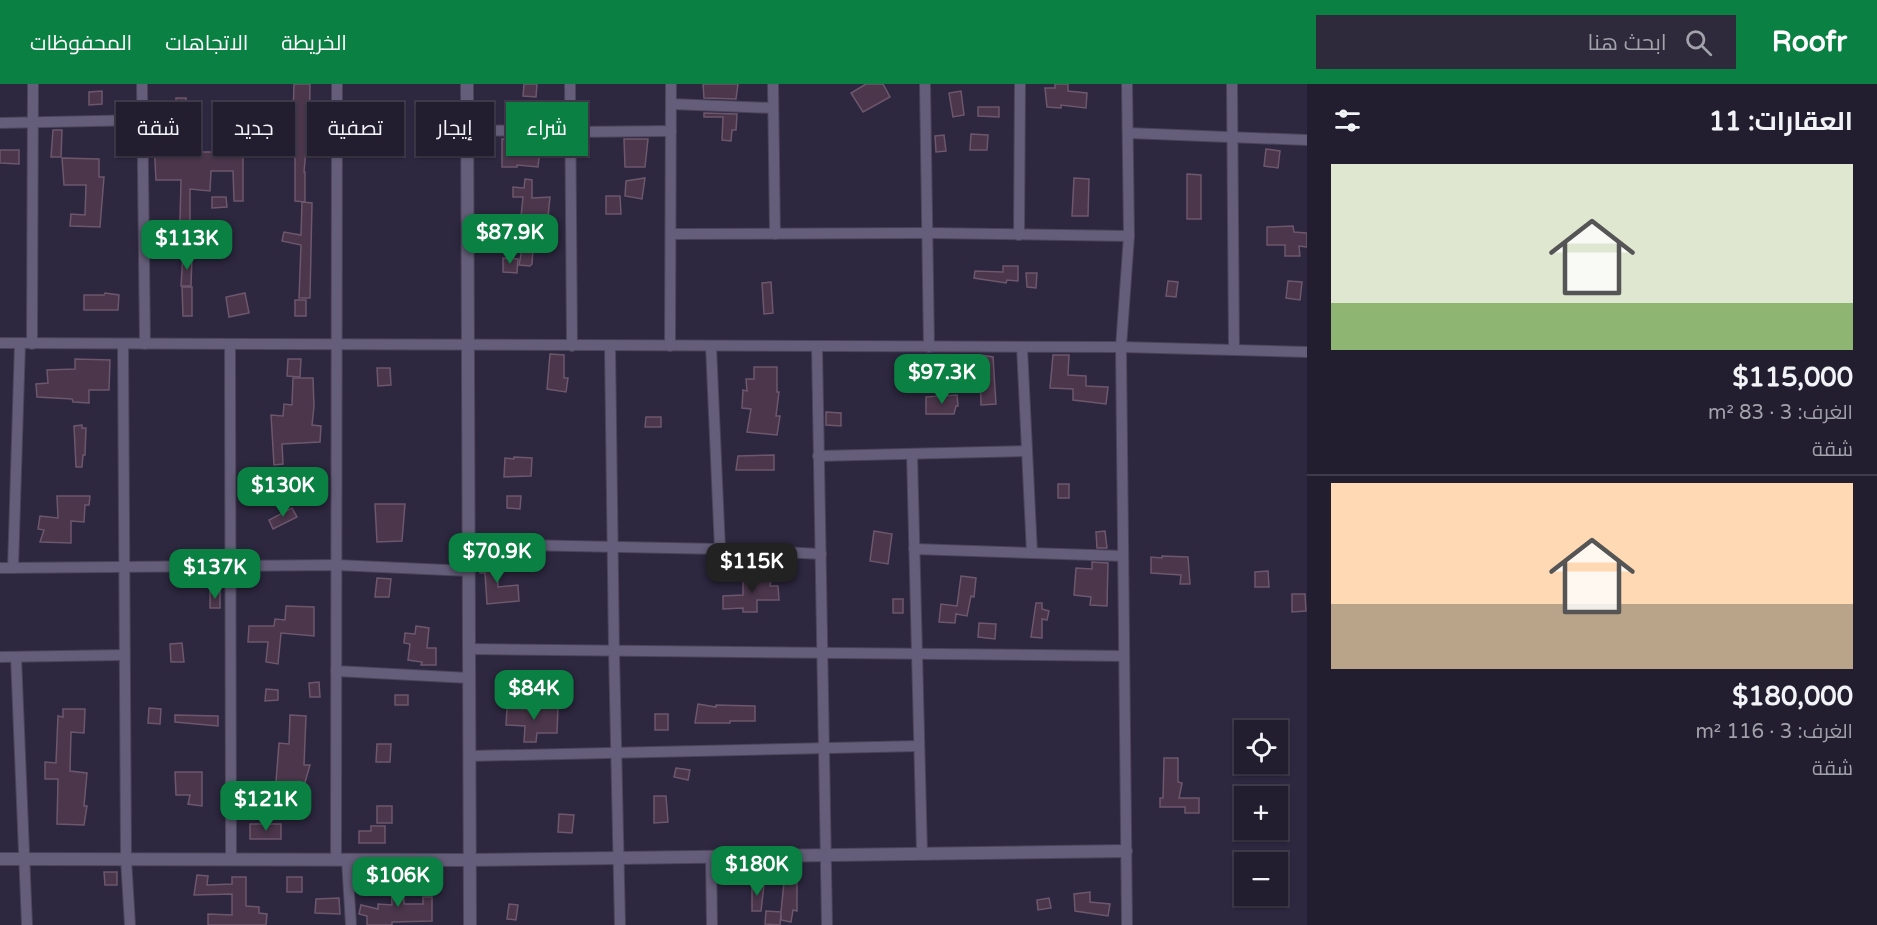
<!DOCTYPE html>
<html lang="ar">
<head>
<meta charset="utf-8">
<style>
	:root { --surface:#221d2f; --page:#2e2a3b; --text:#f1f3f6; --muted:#a2a2aa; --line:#3f3b4b; --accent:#0b8043 }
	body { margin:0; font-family:"Varela Round",Cairo,sans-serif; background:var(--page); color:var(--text); direction:rtl; height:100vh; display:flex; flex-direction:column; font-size:22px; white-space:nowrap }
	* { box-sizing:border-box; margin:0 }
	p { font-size:20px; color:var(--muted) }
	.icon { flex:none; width:33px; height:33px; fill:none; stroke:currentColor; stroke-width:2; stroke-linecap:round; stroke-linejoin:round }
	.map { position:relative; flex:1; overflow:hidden; direction:ltr }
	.panel { display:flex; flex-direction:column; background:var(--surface); width:570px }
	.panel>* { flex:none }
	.top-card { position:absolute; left:18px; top:18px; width:570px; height:54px; direction:rtl; display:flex; gap:12px }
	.controls { position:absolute; left:1234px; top:636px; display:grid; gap:12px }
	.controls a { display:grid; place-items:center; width:54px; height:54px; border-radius:0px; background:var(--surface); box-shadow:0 2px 4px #0004,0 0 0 2px var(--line); font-size:30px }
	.price { position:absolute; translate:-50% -51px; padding:0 14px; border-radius:12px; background:var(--accent); color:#fff; font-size:20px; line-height:39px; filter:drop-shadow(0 2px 3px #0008) }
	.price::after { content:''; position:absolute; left:50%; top:36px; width:18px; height:14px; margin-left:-9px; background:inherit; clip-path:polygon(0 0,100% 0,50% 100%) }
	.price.on { background:#222; color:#fff }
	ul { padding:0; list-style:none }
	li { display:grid; align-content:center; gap:12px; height:318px; padding:0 24px }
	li+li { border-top:2px solid var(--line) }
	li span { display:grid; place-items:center; height:186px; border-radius:0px; color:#555 }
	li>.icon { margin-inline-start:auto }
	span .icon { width:108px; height:108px; fill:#fffc; stroke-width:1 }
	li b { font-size:26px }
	h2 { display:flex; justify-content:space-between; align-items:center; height:72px; padding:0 24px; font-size:26px }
	.chip { padding:0 21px; border-radius:0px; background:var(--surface); box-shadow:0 2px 4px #0004,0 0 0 2px var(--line); font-size:21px; line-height:54px }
	.chip.on { background:var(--accent); color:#fff }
	header { display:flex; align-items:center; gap:36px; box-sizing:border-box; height:84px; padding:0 30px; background:var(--accent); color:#fff }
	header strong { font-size:28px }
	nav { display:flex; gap:33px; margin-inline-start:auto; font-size:21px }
	.search { width:420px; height:54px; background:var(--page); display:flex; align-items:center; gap:15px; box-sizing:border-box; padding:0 21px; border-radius:0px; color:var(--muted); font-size:22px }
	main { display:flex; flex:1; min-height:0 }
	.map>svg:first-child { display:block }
	.building { fill:#4b364b; stroke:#6d576d; stroke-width:1.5 }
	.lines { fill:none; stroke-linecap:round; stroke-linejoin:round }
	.minor-casing { stroke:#4b4459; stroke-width:12 }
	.tertiary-casing { stroke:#4b4459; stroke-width:14 }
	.minor { stroke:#655e7a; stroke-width:10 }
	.tertiary { stroke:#655e7a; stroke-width:12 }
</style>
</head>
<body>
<header>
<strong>Roofr</strong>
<div class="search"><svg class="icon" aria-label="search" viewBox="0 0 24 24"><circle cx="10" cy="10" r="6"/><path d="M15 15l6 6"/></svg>ابحث هنا</div>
<nav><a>الخريطة</a><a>الاتجاهات</a><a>المحفوظات</a></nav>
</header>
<main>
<section class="panel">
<h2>العقارات: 11<svg class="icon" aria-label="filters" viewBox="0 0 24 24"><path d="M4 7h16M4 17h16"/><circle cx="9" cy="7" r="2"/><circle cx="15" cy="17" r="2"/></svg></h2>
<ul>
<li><span style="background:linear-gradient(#dfe7d0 75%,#8fb573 0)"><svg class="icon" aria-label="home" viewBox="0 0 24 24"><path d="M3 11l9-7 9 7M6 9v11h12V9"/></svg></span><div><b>$115,000</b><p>الغرف: 3 · 83 m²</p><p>شقة</p></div></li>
<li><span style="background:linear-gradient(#ffd9b3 65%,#b9a48a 0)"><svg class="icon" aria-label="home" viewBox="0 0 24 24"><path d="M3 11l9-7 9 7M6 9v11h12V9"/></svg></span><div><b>$180,000</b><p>الغرف: 3 · 116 m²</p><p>شقة</p></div></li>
</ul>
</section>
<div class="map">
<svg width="1307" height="841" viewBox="0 0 1307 841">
	<rect width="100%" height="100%" fill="#2d273f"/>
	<g class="building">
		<polygon points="294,0 310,0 309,66 306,66 304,88 305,88 305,118 295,117 295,66 292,66"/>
		<polygon points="524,0 537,0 536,13 523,12"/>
		<polygon points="703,0 738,0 736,15 704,14"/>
		<polygon points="866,0 883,0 890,13 863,28 851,9"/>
		<polygon points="1055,0 1068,0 1068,7 1087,9 1086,24 1061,21 1061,24 1047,23 1045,4 1055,4"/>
		<polygon points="102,7 102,20 89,21 89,8"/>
		<polygon points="961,7 964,31 953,33 949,9"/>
		<polygon points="176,14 186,14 188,68 233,68 233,63 243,63 243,117 234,117 233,87 211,87 210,107 190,105 190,137 180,137 181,96 156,96 154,59 177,59"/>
		<polygon points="978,23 999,23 999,33 978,32"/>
		<polygon points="704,29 737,30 736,46 732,46 731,57 722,56 723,33 704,33"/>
		<polygon points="53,46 62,46 61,73 51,73"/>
		<polygon points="971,50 988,51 987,66 970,66"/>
		<polygon points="944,51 946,67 936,68 935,52"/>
		<polygon points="502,55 518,56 517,63 540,65 538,83 517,81 517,83 502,83"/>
		<polygon points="624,55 648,55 645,83 625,83"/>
		<polygon points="1266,65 1280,67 1278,84 1264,82"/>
		<polygon points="0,66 19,66 19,80 0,79"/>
		<polygon points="62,74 99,75 99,93 104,93 100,143 70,142 71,130 85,131 86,101 64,101"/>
		<polygon points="1187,90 1201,91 1201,135 1187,135"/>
		<polygon points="645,94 642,115 625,112 626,97"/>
		<polygon points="1074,94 1089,95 1088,132 1072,132"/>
		<polygon points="525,95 532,96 532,114 550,113 547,142 524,141 525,134 521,133 523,113 513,113 513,103 524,104"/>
		<polygon points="606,112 620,112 621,130 606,130"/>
		<polygon points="212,113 226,113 227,123 212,124"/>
		<polygon points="302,118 312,119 310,214 299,214 301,161 282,157 284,148 301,151"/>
		<polygon points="1293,142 1294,148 1307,149 1307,163 1299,162 1300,172 1285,172 1285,161 1267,161 1267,143"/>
		<polygon points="522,165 533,165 532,180 530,182 519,181"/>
		<polygon points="183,171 192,172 191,202 181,202"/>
		<polygon points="503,174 518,175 517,189 503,188"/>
		<polygon points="1003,182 1018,182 1018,197 1007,196 1006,199 974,194 975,187 1003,188"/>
		<polygon points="1026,189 1037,189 1036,204 1027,203"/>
		<polygon points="1168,197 1178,198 1176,213 1166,212"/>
		<polygon points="1288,197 1302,198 1300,216 1286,214"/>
		<polygon points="771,198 773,229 764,230 762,199"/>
		<polygon points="182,203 192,203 192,232 183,232"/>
		<polygon points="105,209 119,211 118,226 84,226 84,211 104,211"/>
		<polygon points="245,209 249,229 229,233 226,213"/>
		<rect x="295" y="216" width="11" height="16"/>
		<polygon points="550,270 564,271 564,294 568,294 566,308 547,305"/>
		<polygon points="980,271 993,273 996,320 981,321"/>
		<polygon points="1053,271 1069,271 1068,291 1086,292 1086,302 1108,303 1106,320 1073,316 1073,305 1050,304"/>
		<polygon points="75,275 110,276 109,306 89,306 89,319 73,318 72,315 37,313 36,300 48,299 47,286 75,285"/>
		<polygon points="288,275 301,275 300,293 287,292"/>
		<polygon points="754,283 777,283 777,308 779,308 776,332 780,332 777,351 747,348 751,325 742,324 743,306 747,307 746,295 754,295"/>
		<polygon points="377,284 390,284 391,301 378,302"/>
		<polygon points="293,294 313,294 314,322 312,341 321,342 320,358 282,360 283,380 274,381 271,331 283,332 284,320 292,321"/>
		<polygon points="957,311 958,322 956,322 954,330 926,330 926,313"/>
		<polygon points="826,328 841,329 841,342 826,341"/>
		<polygon points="646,333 661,333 661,343 645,343"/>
		<polygon points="82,341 82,344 86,344 85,371 83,371 82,383 76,383 74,342"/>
		<polygon points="774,371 774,386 736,386 738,372"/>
		<polygon points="514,373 532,374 531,392 504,393 505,374 514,375"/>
		<rect x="1058" y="400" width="11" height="14"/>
		<polygon points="57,412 90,412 89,421 85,421 84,438 71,437 71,459 40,458 44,446 38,445 40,432 58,434"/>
		<polygon points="507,412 521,412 520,425 507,424"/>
		<polygon points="375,420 405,420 402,457 377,458"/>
		<polygon points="292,424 297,433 273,445 269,436"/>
		<polygon points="874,447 892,450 888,480 870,477"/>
		<polygon points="1105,447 1107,464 1097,464 1096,448"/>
		<polygon points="1162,472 1188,473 1190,500 1180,500 1181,491 1151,489 1151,473 1162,474"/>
		<polygon points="480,475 497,475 498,503 518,501 519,517 487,520 485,489 480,489"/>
		<polygon points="1092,478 1108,479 1107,522 1090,521 1091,513 1074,511 1076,484 1092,485"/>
		<polygon points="1268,487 1269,503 1255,503 1255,488"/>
		<polygon points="743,492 771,493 770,502 778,502 779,516 757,516 757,528 743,528 743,524 723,525 723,512 743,511"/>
		<polygon points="961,492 976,494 974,513 971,512 967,532 956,530 955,539 939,538 941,520 957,522"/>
		<polygon points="377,494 391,495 389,513 375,513"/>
		<rect x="210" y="507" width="10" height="17"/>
		<polygon points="1292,510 1305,510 1306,527 1292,528"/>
		<rect x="893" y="515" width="10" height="14"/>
		<polygon points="1036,519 1042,519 1042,525 1049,527 1047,536 1042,535 1042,554 1031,553"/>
		<polygon points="286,522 314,523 314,552 281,549 278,580 266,578 268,558 248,558 249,542 274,542 275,535 285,536"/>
		<polygon points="979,539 996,540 995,555 978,553"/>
		<polygon points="416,542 429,544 427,564 436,564 436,581 421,581 422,578 408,576 410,560 404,559 405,549 415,550"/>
		<polygon points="182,559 184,578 171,578 170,560"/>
		<polygon points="319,598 320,613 310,613 309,599"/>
		<polygon points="266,605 278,606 278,616 265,617"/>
		<rect x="395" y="611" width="13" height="10"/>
		<polygon points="698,620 716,623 716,621 755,622 755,637 730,637 730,639 695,639"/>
		<polygon points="539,622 539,624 558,624 557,649 537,649 536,658 524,658 525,642 506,641 507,624 529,625 529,623"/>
		<polygon points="149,624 161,625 160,640 148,639"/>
		<polygon points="63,625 85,625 84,649 71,648 70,687 87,689 84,722 87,722 84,741 57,740 58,695 45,695 45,678 56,679 58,632 63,633"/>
		<rect x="655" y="630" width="13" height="16"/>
		<polygon points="175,631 218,632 218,642 175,638"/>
		<polygon points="290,631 306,632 304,681 310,681 297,726 274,724 279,659 289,660"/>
		<polygon points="377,660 391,660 390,678 376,678"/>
		<polygon points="1164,674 1178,674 1178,698 1182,699 1179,714 1199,714 1199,729 1185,729 1185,723 1160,723 1160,714 1163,714"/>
		<polygon points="676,684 690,686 688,696 674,693"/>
		<polygon points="175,688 202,688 202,722 188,720 190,711 176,711"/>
		<polygon points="654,712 666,712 668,738 654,739"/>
		<rect x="377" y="722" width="15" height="17"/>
		<polygon points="559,730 574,731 572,749 558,748"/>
		<rect x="250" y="740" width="31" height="15"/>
		<polygon points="371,742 385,742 385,759 359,759 359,747 371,747"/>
		<polygon points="104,788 117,788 117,801 105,801"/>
		<polygon points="197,791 208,792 207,801 232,800 232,793 246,793 246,822 259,823 259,829 267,830 266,841 208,841 208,830 232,831 232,810 194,811"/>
		<polygon points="403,792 404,820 423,820 423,813 432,813 432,837 392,838 392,841 367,841 367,832 359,830 361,821 378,825 378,820 392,821 391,793"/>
		<rect x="287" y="793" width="15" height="15"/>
		<polygon points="784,798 797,798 797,827 793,826 791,838 781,836 781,828 780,841 765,840 766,827 781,828"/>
		<polygon points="752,801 764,801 761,827 752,827"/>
		<polygon points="1090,808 1090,818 1110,820 1108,832 1075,827 1074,810"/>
		<polygon points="339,814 340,830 315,829 316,815"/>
		<polygon points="1049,814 1051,824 1038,826 1037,816"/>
		<polygon points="509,820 518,821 516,836 507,835"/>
	</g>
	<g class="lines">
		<g class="minor-casing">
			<g id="minor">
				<polyline points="142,0 145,260"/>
				<polyline points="570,0 572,262"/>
				<polyline points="773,0 775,150"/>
				<polyline points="925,0 929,263"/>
				<polyline points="1232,0 1234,266"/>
				<polyline points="671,20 773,24"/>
				<polyline points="0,39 143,36"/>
				<polyline points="467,46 570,48 671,47"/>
				<polyline points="1128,49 1307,56"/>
				<polyline points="671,150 927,149 1129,152"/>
				<polyline points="1019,151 1020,0"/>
				<polyline points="0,259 1121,263 1307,268"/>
				<polyline points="32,260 33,0"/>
				<polyline points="123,260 126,775 130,841"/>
				<polyline points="230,260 231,775"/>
				<polyline points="610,262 614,567 620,841"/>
				<polyline points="670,262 671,0"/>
				<polyline points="711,262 720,465"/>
				<polyline points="817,263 827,841"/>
				<polyline points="1022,263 1032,469"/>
				<polyline points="912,370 922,769"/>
				<polyline points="818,372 1027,367"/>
				<polyline points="469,460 720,465 821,470"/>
				<polyline points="914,465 1123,472"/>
				<polyline points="0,484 336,481 469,487"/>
				<polyline points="13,484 20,259"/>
				<polyline points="469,565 1124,572"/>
				<polyline points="0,573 124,571"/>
				<polyline points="16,573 27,841"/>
				<polyline points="336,587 469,594"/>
				<polyline points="470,672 919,662"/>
				<polyline points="711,773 712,841"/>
				<polyline points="336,776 337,0"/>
				<polyline points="347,776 351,841"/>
				<polyline points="1127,841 1121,263 1129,152 1127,0"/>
			</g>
		</g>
		<g class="tertiary-casing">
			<g id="tertiary">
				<polyline points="467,0 470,841"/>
				<polyline points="0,775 470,776 1126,767"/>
			</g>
		</g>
		<use href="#minor" class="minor"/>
		<use href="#tertiary" class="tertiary"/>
	</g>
</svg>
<div class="controls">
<a><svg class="icon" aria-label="locate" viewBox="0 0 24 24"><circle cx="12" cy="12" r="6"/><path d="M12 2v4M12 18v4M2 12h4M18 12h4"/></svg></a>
<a>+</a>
<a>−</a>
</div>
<b class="price" style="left:510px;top:181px">$87.9K</b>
<b class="price" style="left:187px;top:187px">$113K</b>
<b class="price" style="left:942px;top:321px">$97.3K</b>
<b class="price" style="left:283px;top:434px">$130K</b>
<b class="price" style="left:497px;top:500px">$70.9K</b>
<b class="price on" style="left:752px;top:510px">$115K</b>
<b class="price" style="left:215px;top:516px">$137K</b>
<b class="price" style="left:534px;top:637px">$84K</b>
<b class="price" style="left:266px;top:748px">$121K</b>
<b class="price" style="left:757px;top:813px">$180K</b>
<b class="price" style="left:398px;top:824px">$106K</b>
<div class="top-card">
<a class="chip on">شراء</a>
<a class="chip">إيجار</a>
<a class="chip">تصفية</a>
<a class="chip">جديد</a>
<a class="chip">شقة</a>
</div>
</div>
</main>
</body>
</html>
